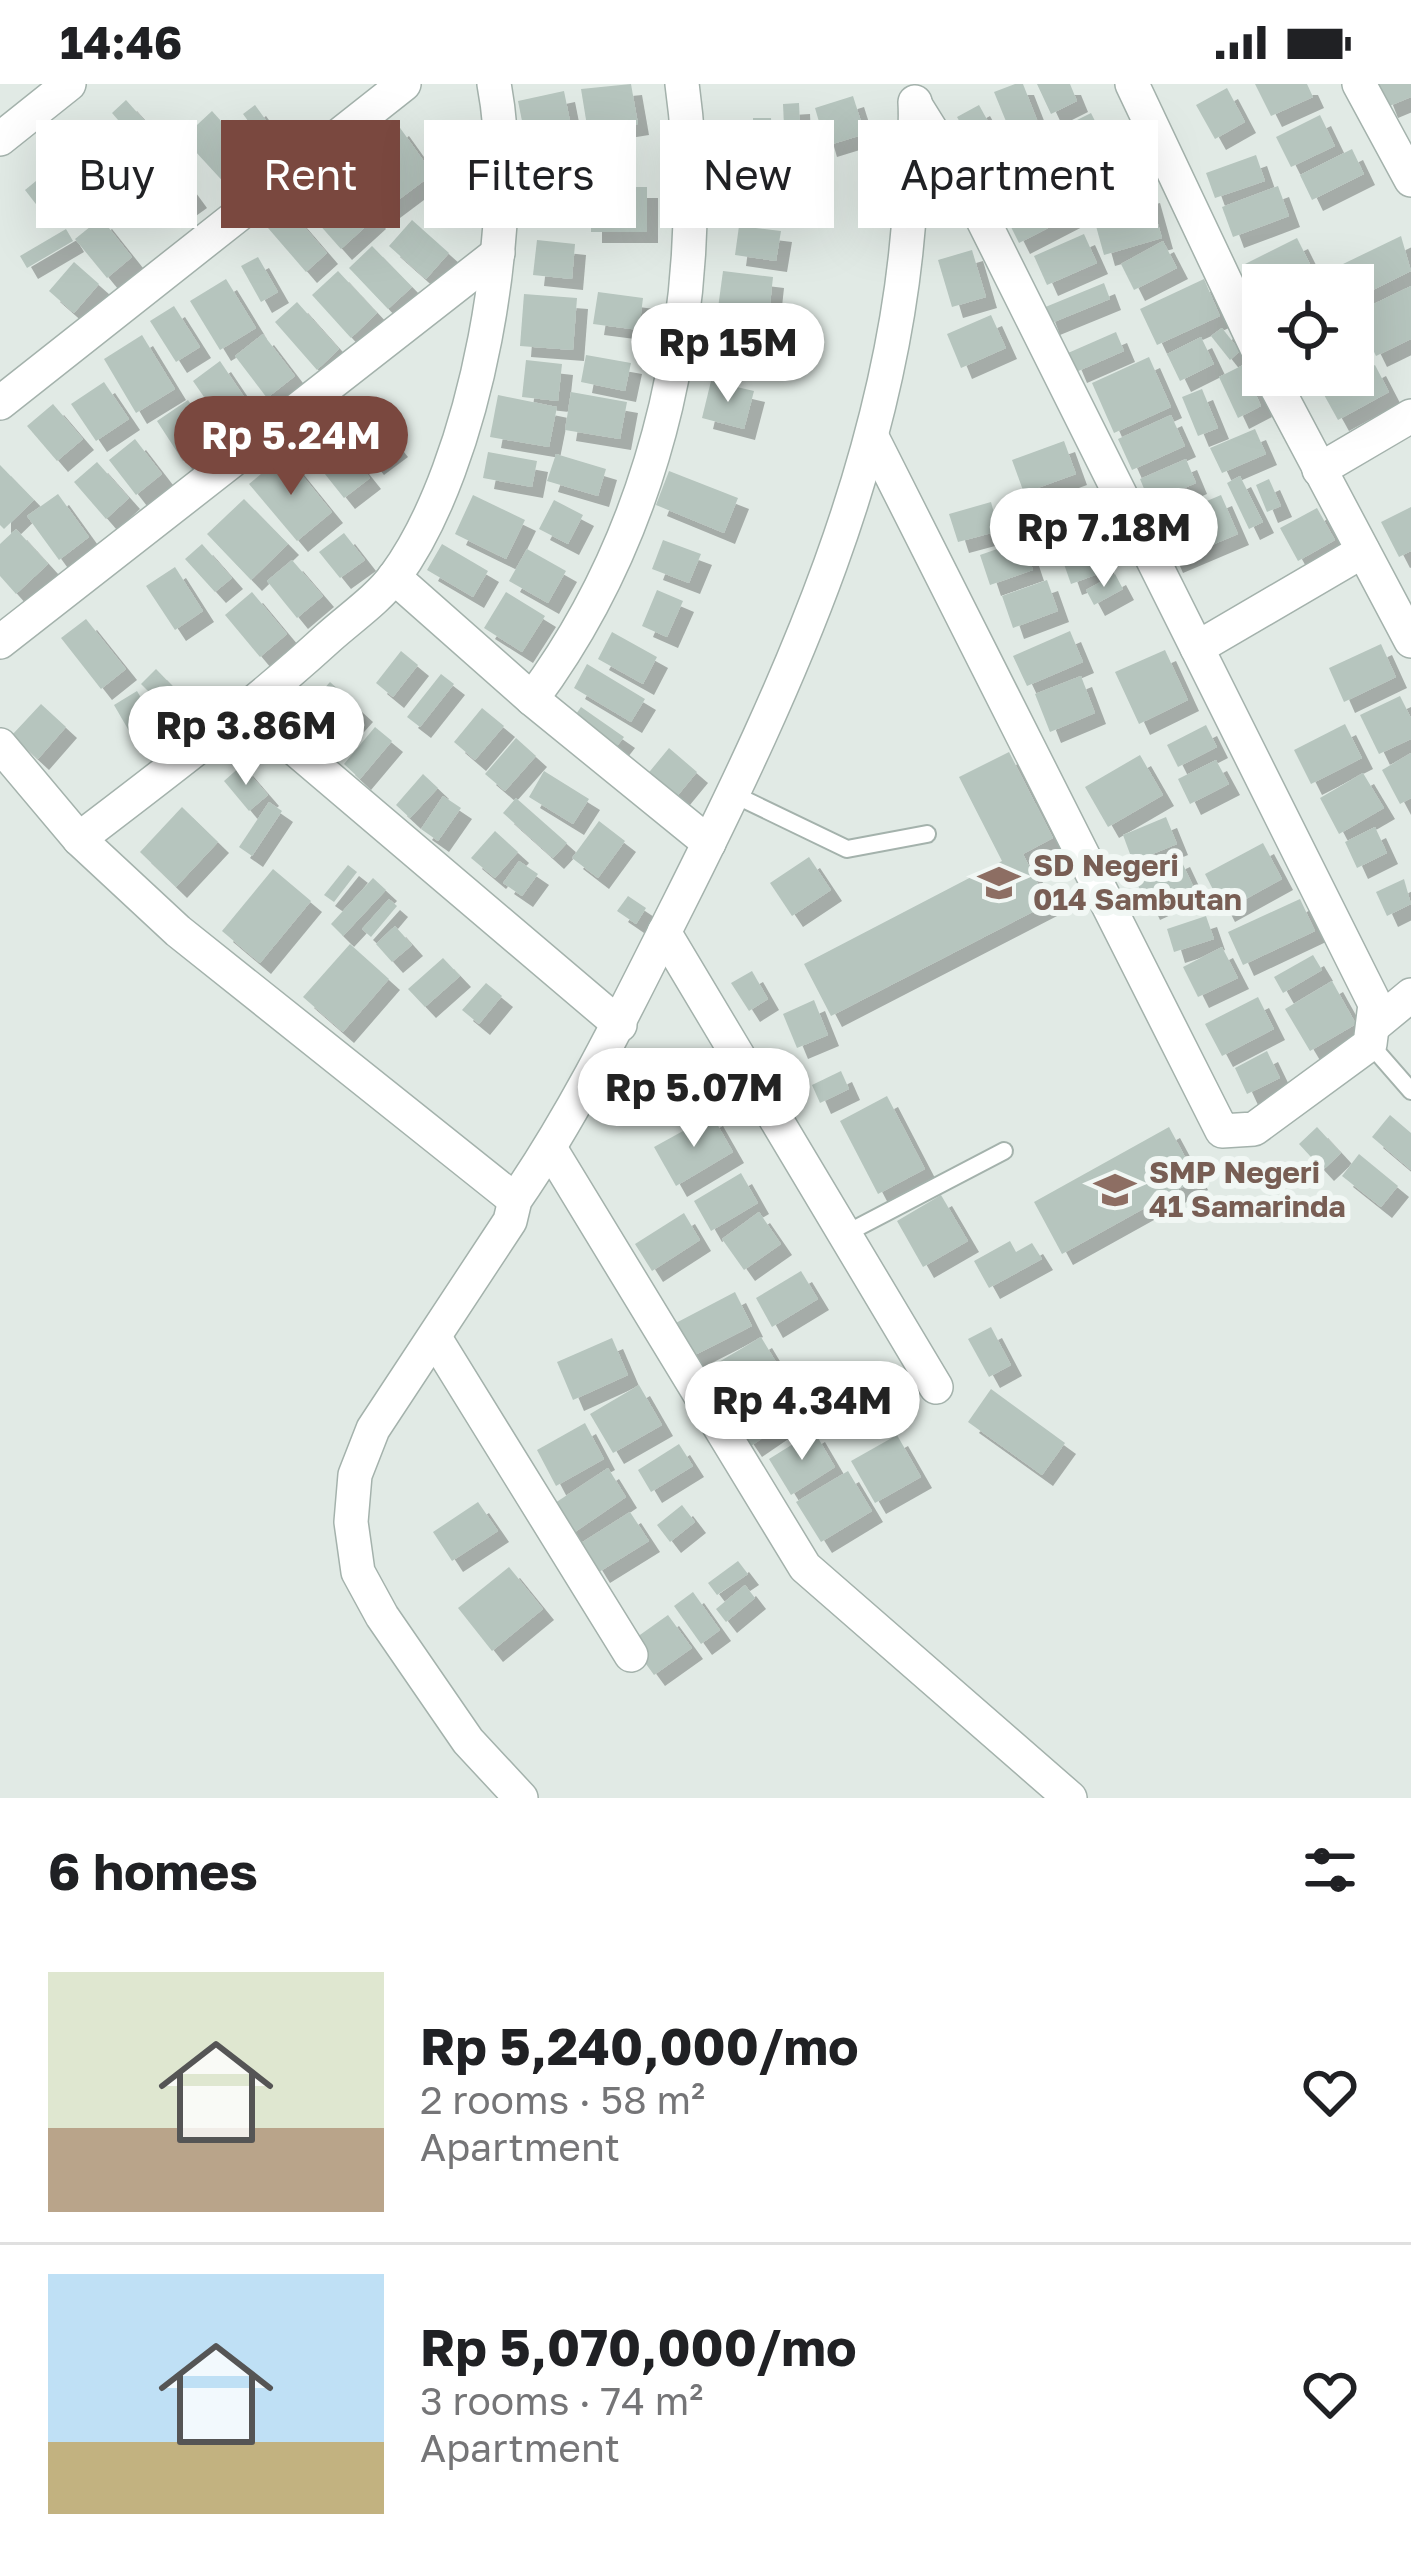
<!DOCTYPE html>
<html lang="en">
<head>
<meta charset="utf-8">
<style>
	:root { --surface:#fff; --page:#f2f2f2; --text:#202124; --muted:#757577; --line:#e0e0e0; --accent:#7a483f }
	body { margin:0; font-family:"Golos Text",sans-serif; background:var(--page); color:var(--text); height:100vh; display:flex; flex-direction:column; font-size:45px; white-space:nowrap }
	* { box-sizing:border-box; margin:0 }
	p { font-size:39px; color:var(--muted) }
	.icon { flex:none; width:66px; height:66px; fill:none; stroke:currentColor; stroke-width:2; stroke-linecap:round; stroke-linejoin:round }
	.map { position:relative; height:1714px; overflow:hidden }
	.drawer { display:flex; flex-direction:column; background:var(--surface); flex:1 }
	.drawer>* { flex:none }
	.top-card { position:absolute; left:36px; top:36px; width:1341px; height:108px; display:flex; gap:24px }
	.fabs { position:absolute; left:1242px; top:180px; display:grid; gap:24px }
	.fabs a { display:grid; place-items:center; width:132px; height:132px; border-radius:0px; background:var(--surface); box-shadow:0 12px 48px #0002; font-size:60px }
	.price { position:absolute; translate:-50% -102px; padding:0 27px; border-radius:42px; background:#fff; color:#222; font-size:39px; line-height:78px; filter:drop-shadow(0 3px 6px #0008) }
	.price::after { content:''; position:absolute; left:50%; top:72px; width:36px; height:27px; margin-left:-18px; background:inherit; clip-path:polygon(0 0,100% 0,50% 100%) }
	.price.active { background:var(--accent); color:#fff }
	ul { padding:0; list-style:none }
	li { display:flex; align-items:center; gap:36px; height:300px; padding:0 48px }
	li+li { border-top:3px solid var(--line) }
	li span { display:grid; place-items:center; flex:none; width:336px; height:240px; border-radius:0px; color:#555 }
	li>.icon { margin-inline-start:auto }
	span .icon { width:144px; height:144px; fill:#fffc; stroke-width:1 }
	li b { font-size:51px }
	h2 { display:flex; justify-content:space-between; align-items:center; height:144px; padding:0 48px; font-size:51px }
	.tag { padding:0 42px; border-radius:0px; background:var(--surface); box-shadow:0 12px 48px #0002; font-size:42px; line-height:108px }
	.tag.active { background:var(--accent); color:#fff }
	.status { display:flex; justify-content:space-between; align-items:center; height:84px; padding:0 60px; background:var(--surface); direction:ltr }
	.status svg { height:33px; fill:currentColor }
	.map>svg:first-child { display:block }
	.building { fill:#b6c5be; filter:url(#shadow) }
	.lines { fill:none; stroke-linecap:round; stroke-linejoin:round }
	.service-casing { stroke:#a4b2ac; stroke-width:20 }
	.minor-casing { stroke:#a4b2ac; stroke-width:36 }
	.service { stroke:#fff; stroke-width:16 }
	.minor { stroke:#fff; stroke-width:33 }
	.labels { text-anchor:middle; stroke-width:12; stroke-linejoin:round; paint-order:stroke }
	.education-label { font-size:30px; font-weight:bold; fill:#785e54; stroke:#f1f7f4; text-anchor:start }
</style>
</head>
<body>
<div class="status"><b>14:46</b><svg viewBox="0 0 49 12"><path d="M0 12V9h3v3zM5 12V6h3v6zM10 12V3h3v9zM15 12V0h3v12zM26 1h20v11H26zM47 4h2v5h-2z"/></svg></div>
<div class="map">
<svg width="1411" height="1714" viewBox="0 0 1411 1714">
	<defs>
		<filter id="shadow"><feDropShadow dx="11" dy="11" stdDeviation="0" flood-color="#0004"/></filter>
	</defs>
	<rect width="100%" height="100%" fill="#e1eae5"/>
	<g class="building">
		<polygon points="631,0 638,40 588,48 581,5"/>
		<polygon points="1015,0 1023,0 1039,41 1012,52 994,8"/>
		<polygon points="1037,0 1070,0 1077,17 1051,30"/>
		<polygon points="1255,0 1307,0 1313,13 1271,32"/>
		<polygon points="1378,0 1411,0 1411,13 1387,23"/>
		<polygon points="1227,4 1245,38 1215,55 1196,21"/>
		<polygon points="564,7 570,37 524,47 518,17"/>
		<polygon points="853,12 865,50 826,62 815,24"/>
		<polygon points="126,16 152,45 137,58 112,29"/>
		<polygon points="799,19 801,63 785,64 783,20"/>
		<polygon points="255,21 276,50 264,59 243,30"/>
		<polygon points="979,21 1001,61 979,73 957,33"/>
		<polygon points="212,27 258,78 229,104 183,54"/>
		<polygon points="1091,29 1103,53 1073,67 1061,44"/>
		<polygon points="1320,31 1335,62 1291,83 1276,53"/>
		<polygon points="753,34 771,34 773,68 754,69"/>
		<polygon points="100,38 123,79 108,88 84,47"/>
		<polygon points="398,41 433,90 385,126 349,77"/>
		<polygon points="1117,60 1130,91 1080,113 1066,82"/>
		<polygon points="1352,65 1364,90 1312,116 1300,91"/>
		<polygon points="1256,71 1265,97 1215,114 1206,89"/>
		<polygon points="580,74 582,101 533,105 531,78"/>
		<polygon points="169,76 196,113 178,126 151,90"/>
		<polygon points="785,82 789,110 726,119 722,91"/>
		<polygon points="47,88 68,116 46,133 25,106"/>
		<polygon points="1058,88 1079,128 1019,159 999,119"/>
		<polygon points="337,90 375,134 341,165 302,121"/>
		<polygon points="1278,102 1289,132 1233,153 1222,123"/>
		<rect x="591" y="103" width="56" height="45"/>
		<polygon points="1149,108 1162,154 1104,171 1091,124"/>
		<polygon points="289,125 327,169 306,188 268,144"/>
		<polygon points="101,134 132,173 107,194 75,155"/>
		<polygon points="412,136 449,169 426,195 389,162"/>
		<polygon points="739,142 781,147 776,177 735,171"/>
		<polygon points="66,145 73,157 27,184 20,172"/>
		<polygon points="1084,150 1097,179 1047,201 1034,172"/>
		<polygon points="1401,152 1411,187 1359,213 1343,180"/>
		<polygon points="1297,154 1311,182 1256,209 1243,181"/>
		<polygon points="537,156 575,160 572,195 533,191"/>
		<polygon points="1163,157 1177,184 1134,206 1121,180"/>
		<polygon points="372,162 412,203 388,225 349,184"/>
		<polygon points="972,166 986,213 952,223 938,176"/>
		<polygon points="258,173 278,208 261,218 241,182"/>
		<polygon points="74,178 99,200 74,229 49,207"/>
		<polygon points="338,187 377,229 351,254 312,211"/>
		<polygon points="723,187 773,193 769,230 718,224"/>
		<polygon points="226,195 256,244 220,266 190,217"/>
		<polygon points="1204,195 1220,232 1157,261 1140,225"/>
		<polygon points="1104,199 1110,215 1049,240 1043,224"/>
		<polygon points="1411,202 1411,255 1376,272 1355,229"/>
		<polygon points="598,208 643,214 639,246 593,240"/>
		<polygon points="524,210 577,214 573,266 520,262"/>
		<polygon points="297,218 339,265 317,286 275,238"/>
		<polygon points="174,222 200,263 176,278 150,237"/>
		<polygon points="991,231 1006,264 961,284 947,250"/>
		<polygon points="1222,244 1240,267 1230,276 1211,252"/>
		<polygon points="1116,248 1124,267 1076,288 1068,269"/>
		<polygon points="708,249 765,256 762,285 705,278"/>
		<polygon points="263,250 295,292 267,314 235,272"/>
		<polygon points="142,251 175,305 136,329 104,275"/>
		<polygon points="1201,253 1214,280 1180,297 1167,270"/>
		<polygon points="586,271 631,279 625,307 581,298"/>
		<polygon points="1149,273 1171,323 1114,349 1092,299"/>
		<polygon points="526,276 562,280 558,317 522,313"/>
		<polygon points="220,277 255,329 228,348 193,297"/>
		<polygon points="1243,281 1261,322 1238,334 1219,293"/>
		<polygon points="1375,281 1389,308 1338,336 1323,309"/>
		<polygon points="711,297 754,307 744,345 702,334"/>
		<polygon points="104,298 129,335 96,357 71,320"/>
		<polygon points="1202,305 1218,344 1198,352 1182,313"/>
		<polygon points="571,308 627,318 620,355 565,346"/>
		<polygon points="498,311 557,323 549,363 490,353"/>
		<polygon points="188,316 214,356 183,377 157,337"/>
		<polygon points="360,316 397,362 373,380 337,335"/>
		<polygon points="53,320 83,355 57,377 27,342"/>
		<polygon points="1171,331 1185,362 1132,386 1118,355"/>
		<polygon points="331,345 370,394 344,414 305,365"/>
		<polygon points="1255,345 1266,370 1222,389 1210,364"/>
		<polygon points="135,355 162,390 136,411 109,376"/>
		<polygon points="1064,357 1076,390 1024,409 1012,376"/>
		<polygon points="488,368 537,377 532,403 483,394"/>
		<polygon points="285,370 332,428 297,457 249,400"/>
		<polygon points="556,370 606,385 598,412 547,397"/>
		<polygon points="1186,375 1196,399 1150,419 1140,395"/>
		<polygon points="97,378 129,414 106,435 74,398"/>
		<polygon points="0,381 34,416 4,445 0,441"/>
		<polygon points="669,387 738,414 724,449 656,421"/>
		<polygon points="1240,392 1263,438 1249,445 1227,399"/>
		<polygon points="1269,395 1281,422 1267,428 1256,401"/>
		<polygon points="1070,404 1084,439 1041,455 1028,420"/>
		<polygon points="58,410 89,453 59,476 27,432"/>
		<polygon points="473,411 525,436 506,475 455,450"/>
		<polygon points="1221,411 1238,450 1172,478 1155,439"/>
		<polygon points="244,415 288,460 251,496 207,450"/>
		<polygon points="554,416 583,431 568,460 539,445"/>
		<polygon points="991,418 999,447 958,458 949,430"/>
		<polygon points="1411,423 1411,467 1399,473 1381,438"/>
		<polygon points="1317,424 1335,456 1298,477 1280,444"/>
		<polygon points="16,445 48,480 16,510 0,492 0,460"/>
		<polygon points="344,449 365,476 340,494 319,468"/>
		<polygon points="1094,453 1106,487 1071,500 1059,466"/>
		<polygon points="663,456 701,470 689,499 652,485"/>
		<polygon points="1023,456 1033,486 990,501 980,471"/>
		<polygon points="202,460 232,494 215,508 185,475"/>
		<polygon points="442,460 488,487 473,513 427,486"/>
		<polygon points="527,465 566,487 548,519 509,497"/>
		<polygon points="292,476 323,512 297,534 267,497"/>
		<polygon points="175,483 203,527 175,546 146,502"/>
		<polygon points="1115,490 1123,505 1094,521 1086,506"/>
		<polygon points="1047,496 1058,527 1013,544 1002,512"/>
		<polygon points="657,506 683,517 667,553 642,542"/>
		<polygon points="252,508 287,550 260,573 225,531"/>
		<polygon points="506,508 545,532 522,568 484,544"/>
		<polygon points="86,535 126,585 101,605 61,554"/>
		<polygon points="1070,547 1083,578 1027,602 1013,572"/>
		<polygon points="612,548 657,573 643,600 598,575"/>
		<polygon points="1381,560 1396,593 1344,618 1329,584"/>
		<polygon points="1165,566 1188,616 1139,640 1115,588"/>
		<polygon points="401,567 418,581 393,613 376,599"/>
		<polygon points="587,580 645,615 631,638 574,604"/>
		<polygon points="156,585 190,620 175,634 141,600"/>
		<polygon points="441,590 454,600 420,643 407,633"/>
		<polygon points="1081,592 1095,629 1050,648 1035,610"/>
		<polygon points="330,598 362,627 328,665 297,635"/>
		<polygon points="137,607 160,646 136,659 114,621"/>
		<polygon points="1400,612 1411,634 1411,655 1379,670 1360,631"/>
		<polygon points="41,620 66,643 38,675 12,651"/>
		<polygon points="581,623 624,653 617,662 574,633"/>
		<polygon points="482,624 504,642 475,676 454,658"/>
		<polygon points="1345,640 1362,674 1311,700 1294,666"/>
		<polygon points="1206,641 1217,663 1178,683 1167,661"/>
		<polygon points="375,643 392,657 360,695 344,680"/>
		<polygon points="516,654 536,672 505,707 485,690"/>
		<polygon points="669,664 697,688 674,716 646,692"/>
		<polygon points="1009,668 1053,754 1023,770 1048,820 831,932 804,880 1002,777 959,693"/>
		<polygon points="1411,669 1411,714 1400,720 1382,686"/>
		<polygon points="1140,671 1163,711 1108,743 1085,703"/>
		<polygon points="1216,676 1229,700 1190,720 1178,695"/>
		<polygon points="242,681 268,711 249,727 224,697"/>
		<polygon points="544,687 589,715 573,740 529,713"/>
		<polygon points="1363,689 1384,724 1339,750 1320,714"/>
		<polygon points="423,690 438,704 410,734 396,721"/>
		<polygon points="443,712 461,724 438,757 421,745"/>
		<polygon points="516,714 567,759 553,774 503,729"/>
		<polygon points="269,718 282,727 252,772 239,763"/>
		<polygon points="182,723 218,758 176,803 140,768"/>
		<polygon points="1166,733 1177,760 1133,778 1123,751"/>
		<polygon points="599,737 625,757 598,794 572,774"/>
		<polygon points="1375,743 1387,769 1357,784 1345,758"/>
		<polygon points="495,747 518,768 495,794 471,774"/>
		<polygon points="1263,759 1282,795 1224,827 1205,790"/>
		<polygon points="1179,772 1194,804 1149,825 1134,793"/>
		<polygon points="809,773 831,806 792,832 770,799"/>
		<polygon points="519,777 538,790 522,812 503,799"/>
		<polygon points="348,781 357,788 334,818 324,811"/>
		<polygon points="273,785 311,817 260,879 222,847"/>
		<polygon points="373,794 386,806 343,852 331,840"/>
		<polygon points="1404,795 1411,820 1387,832 1376,808"/>
		<polygon points="628,812 646,824 636,840 617,827"/>
		<polygon points="389,815 397,822 371,853 362,845"/>
		<polygon points="1300,815 1315,847 1243,881 1228,848"/>
		<polygon points="1206,832 1214,855 1174,868 1167,845"/>
		<polygon points="395,842 412,861 392,878 376,860"/>
		<polygon points="350,860 389,895 343,948 303,913"/>
		<polygon points="1222,863 1238,894 1198,913 1183,883"/>
		<polygon points="1313,871 1322,886 1283,909 1274,893"/>
		<polygon points="443,874 460,892 425,923 408,905"/>
		<polygon points="752,887 768,915 749,927 731,899"/>
		<polygon points="1332,897 1356,940 1310,967 1285,925"/>
		<polygon points="486,899 502,912 479,940 462,926"/>
		<polygon points="1258,913 1274,945 1222,972 1205,940"/>
		<polygon points="814,916 828,951 797,964 783,930"/>
		<polygon points="1267,967 1280,994 1247,1010 1235,984"/>
		<polygon points="841,987 849,1005 820,1019 812,1001"/>
		<polygon points="887,1012 925,1085 878,1110 840,1037"/>
		<polygon points="712,1031 733,1068 676,1102 654,1063"/>
		<polygon points="1390,1031 1411,1049 1411,1086 1372,1053"/>
		<polygon points="1169,1043 1197,1095 1062,1170 1034,1118"/>
		<polygon points="1317,1043 1341,1069 1323,1086 1299,1060"/>
		<polygon points="1359,1070 1398,1102 1381,1123 1342,1092"/>
		<polygon points="741,1089 758,1119 711,1147 694,1117"/>
		<polygon points="941,1111 968,1157 923,1183 897,1137"/>
		<polygon points="759,1128 781,1160 744,1186 722,1155"/>
		<polygon points="684,1129 700,1156 652,1187 635,1160"/>
		<polygon points="1010,1157 1016,1168 1032,1159 1042,1175 989,1204 974,1177"/>
		<polygon points="801,1187 818,1215 772,1243 756,1214"/>
		<polygon points="735,1208 752,1242 689,1274 672,1241"/>
		<polygon points="991,1243 1011,1281 989,1293 968,1255"/>
		<polygon points="761,1253 779,1283 724,1316 707,1285"/>
		<polygon points="612,1254 628,1291 573,1316 557,1278"/>
		<polygon points="789,1295 808,1323 751,1362 733,1335"/>
		<polygon points="639,1301 662,1341 613,1369 590,1330"/>
		<polygon points="991,1305 1065,1359 1042,1391 968,1338"/>
		<polygon points="585,1339 604,1375 556,1402 537,1366"/>
		<polygon points="814,1347 835,1383 791,1411 769,1375"/>
		<polygon points="897,1351 921,1393 875,1419 851,1377"/>
		<polygon points="679,1360 693,1382 651,1408 638,1386"/>
		<polygon points="608,1384 626,1413 572,1450 552,1421"/>
		<polygon points="848,1387 872,1427 821,1458 796,1418"/>
		<polygon points="478,1418 498,1447 452,1477 433,1448"/>
		<polygon points="682,1421 695,1438 670,1458 657,1441"/>
		<polygon points="630,1428 649,1457 599,1488 581,1459"/>
		<polygon points="738,1477 748,1490 717,1511 708,1499"/>
		<polygon points="509,1483 543,1525 492,1567 458,1524"/>
		<polygon points="745,1501 755,1514 726,1538 716,1525"/>
		<polygon points="693,1508 720,1546 701,1560 674,1522"/>
		<polygon points="668,1531 692,1564 654,1591 630,1558"/>
	</g>
	<g class="lines">
		<g class="service-casing">
			<g id="service">
				<polyline points="735,711 847,765 927,750"/>
				<polyline points="1370,960 1411,1007"/>
				<polyline points="849,1148 1004,1067"/>
			</g>
		</g>
		<g class="minor-casing">
			<g id="minor">
				<polyline points="1132,0 1263,277"/>
				<polyline points="1359,0 1411,96"/>
				<polyline points="0,55 69,0"/>
				<polyline points="1270,291 1411,557"/>
				<polyline points="0,319 404,0"/>
				<polyline points="874,357 1222,1047 1254,1045 1370,960 1375,920 966,102 916,22"/>
				<polyline points="1319,386 1411,332"/>
				<polyline points="394,493 532,615 709,759"/>
				<polyline points="0,558 498,169"/>
				<polyline points="1197,564 1363,467"/>
				<path d="M532,615C660,443 711,211 682,0"/>
				<polyline points="248,625 620,941"/>
				<polyline points="0,661 79,755 178,847 515,1116"/>
				<path d="M79,755C164,690 249,626 328,554C349,535 378,515 395,492C477,380 520,135 494,0"/>
				<polyline points="664,848 936,1303"/>
				<polyline points="1376,940 1411,911"/>
				<polyline points="550,1064 805,1483 1070,1714"/>
				<polyline points="435,1254 631,1571"/>
				<path d="M521,1714L468,1657L382,1532L358,1488L351,1438L355,1391L373,1345L510,1137L515,1116C579,1023 627,922 678,821C789,600 896,368 910,118C912,85 917,50 915,18"/>
			</g>
		</g>
		<use href="#service" class="service"/>
		<use href="#minor" class="minor"/>
	</g>
	<defs>
		<g id="school-bare" transform="scale(3.24)"><path d="M0-5L7-2L0 1L-7-2ZM-4 1L0 2.5L4 1V4Q0 6-4 4Z" fill="#8d6e63" stroke="#f1f7f4" stroke-width="2.5" paint-order="stroke"/></g>
	</defs>
	<g fill-rule="evenodd">
		<use href="#school-bare" x="999" y="799"/>
		<use href="#school-bare" x="1115" y="1106"/>
	</g>
	<g class="labels">
		<g class="education-label">
			<text x="1033" y="792">SD Negeri<tspan x="1033" dy="34">014 Sambutan</tspan></text>
			<text x="1149" y="1099">SMP Negeri<tspan x="1149" dy="34">41 Samarinda</tspan></text>
		</g>
	</g>
</svg>
<div class="fabs">
<a><svg class="icon" aria-label="locate" viewBox="0 0 24 24"><circle cx="12" cy="12" r="6"/><path d="M12 2v4M12 18v4M2 12h4M18 12h4"/></svg></a>
</div>
<b class="price" style="left:728px;top:321px">Rp 15M</b>
<b class="price active" style="left:291px;top:414px">Rp 5.24M</b>
<b class="price" style="left:1104px;top:506px">Rp 7.18M</b>
<b class="price" style="left:246px;top:704px">Rp 3.86M</b>
<b class="price" style="left:694px;top:1066px">Rp 5.07M</b>
<b class="price" style="left:802px;top:1379px">Rp 4.34M</b>
<div class="top-card">
<a class="tag">Buy</a>
<a class="tag active">Rent</a>
<a class="tag">Filters</a>
<a class="tag">New</a>
<a class="tag">Apartment</a>
</div>
</div>
<section class="drawer">
<h2>6 homes<svg class="icon" aria-label="filters" viewBox="0 0 24 24"><path d="M4 7h16M4 17h16"/><circle cx="9" cy="7" r="2"/><circle cx="15" cy="17" r="2"/></svg></h2>
<ul>
<li><span style="background:linear-gradient(#dfe7d0 65%,#b9a48a 0)"><svg class="icon" aria-label="home" viewBox="0 0 24 24"><path d="M3 11l9-7 9 7M6 9v11h12V9"/></svg></span><div><b>Rp 5,240,000/mo</b><p>2 rooms · 58 m²</p><p>Apartment</p></div><svg class="icon" aria-label="heart" viewBox="0 0 24 24"><path d="M12 20l-8-8c-3-5 5-10 8-4 3-6 11-1 8 4z"/></svg></li>
<li><span style="background:linear-gradient(#bfe0f5 70%,#c2b280 0)"><svg class="icon" aria-label="home" viewBox="0 0 24 24"><path d="M3 11l9-7 9 7M6 9v11h12V9"/></svg></span><div><b>Rp 5,070,000/mo</b><p>3 rooms · 74 m²</p><p>Apartment</p></div><svg class="icon" aria-label="heart" viewBox="0 0 24 24"><path d="M12 20l-8-8c-3-5 5-10 8-4 3-6 11-1 8 4z"/></svg></li>
</ul>
</section>
</body>
</html>
